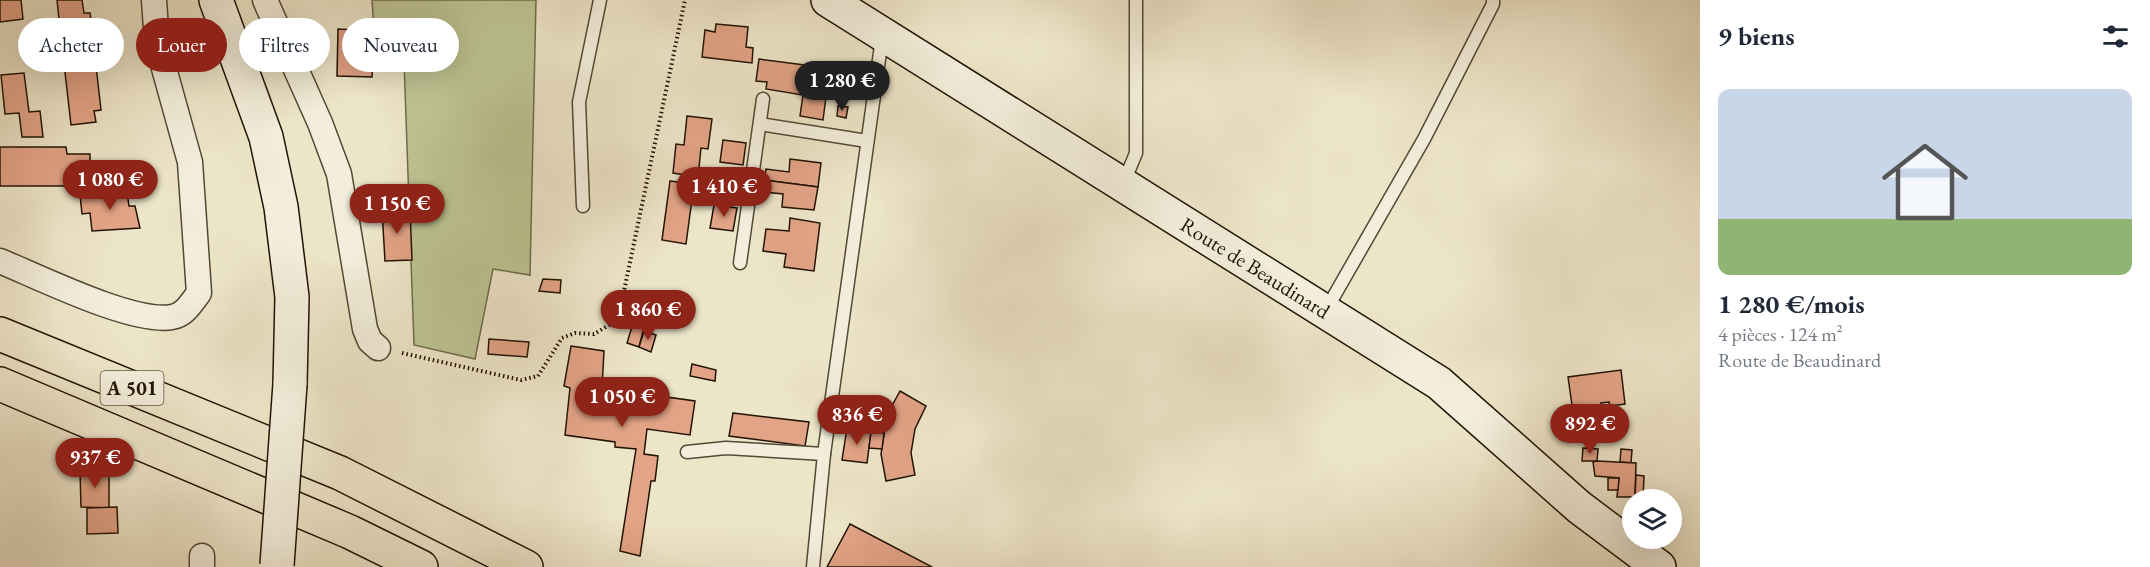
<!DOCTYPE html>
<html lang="fr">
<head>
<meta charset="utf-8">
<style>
	:root { --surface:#fff; --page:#f6f6f7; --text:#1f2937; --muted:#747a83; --accent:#8f2418 }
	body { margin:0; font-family:"EB Garamond",serif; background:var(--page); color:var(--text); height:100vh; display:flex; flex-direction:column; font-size:22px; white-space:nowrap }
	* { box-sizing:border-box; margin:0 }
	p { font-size:20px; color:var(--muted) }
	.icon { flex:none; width:33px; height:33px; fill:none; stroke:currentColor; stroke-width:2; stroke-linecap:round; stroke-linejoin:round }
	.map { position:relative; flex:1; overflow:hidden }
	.panel { display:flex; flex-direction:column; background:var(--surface); width:450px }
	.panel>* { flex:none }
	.hud { position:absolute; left:18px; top:18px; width:570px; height:54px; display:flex; gap:12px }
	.fabs { position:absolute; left:1622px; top:489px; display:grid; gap:12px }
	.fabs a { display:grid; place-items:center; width:60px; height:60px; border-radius:50%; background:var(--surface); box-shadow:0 6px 24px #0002; font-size:30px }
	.price { position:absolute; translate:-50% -51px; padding:0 14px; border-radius:21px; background:var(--accent); color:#fff; font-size:20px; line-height:39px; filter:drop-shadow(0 2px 3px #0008) }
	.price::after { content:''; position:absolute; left:50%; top:36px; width:18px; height:14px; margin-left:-9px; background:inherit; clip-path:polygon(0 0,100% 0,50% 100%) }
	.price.selected { background:#222; color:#fff }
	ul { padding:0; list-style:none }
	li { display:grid; align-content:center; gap:12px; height:318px; padding:0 18px }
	li span { display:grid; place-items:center; height:186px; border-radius:12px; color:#555 }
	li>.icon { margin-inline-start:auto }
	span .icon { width:108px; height:108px; fill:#fffc; stroke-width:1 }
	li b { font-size:26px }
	h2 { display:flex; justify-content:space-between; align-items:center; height:72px; padding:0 18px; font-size:26px }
	.pill { padding:0 21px; border-radius:27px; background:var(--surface); box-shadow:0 6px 24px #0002; font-size:21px; line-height:54px }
	.pill.selected { background:var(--accent); color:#fff }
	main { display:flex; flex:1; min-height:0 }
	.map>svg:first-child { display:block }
	.green { fill:#bdc393; stroke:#6f6b4c; stroke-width:1.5 }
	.building { fill:#e2a386; stroke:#211304; stroke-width:1.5 }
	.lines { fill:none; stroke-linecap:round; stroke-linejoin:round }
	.lane-casing { stroke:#544835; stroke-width:15 }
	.street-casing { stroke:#544835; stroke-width:27 }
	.secondary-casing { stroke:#211304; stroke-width:36 }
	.highway-casing { stroke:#211304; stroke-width:36 }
	.path { stroke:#211304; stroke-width:4; stroke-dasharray:1.5 3; stroke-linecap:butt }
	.lane { stroke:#f3eedb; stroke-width:12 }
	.street { stroke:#f3eedb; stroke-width:24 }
	.secondary { stroke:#f3eedb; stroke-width:33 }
	.highway { stroke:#ede5c8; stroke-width:33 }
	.secondary-bridge-casing { stroke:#211304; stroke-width:36; stroke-linecap:butt }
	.secondary-bridge { stroke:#f3eedb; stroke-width:33 }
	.labels { text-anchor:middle; stroke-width:5; stroke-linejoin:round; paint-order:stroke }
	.shield { fill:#f3eedb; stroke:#605544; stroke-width:1.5 }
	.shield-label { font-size:20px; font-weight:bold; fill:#211304 }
	.street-label { font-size:21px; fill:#211304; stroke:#f3eedb }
</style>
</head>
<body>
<main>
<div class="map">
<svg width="1700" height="567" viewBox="0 0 1700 567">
	<rect width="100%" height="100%" fill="#ede5c8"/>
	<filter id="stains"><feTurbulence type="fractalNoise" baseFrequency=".00333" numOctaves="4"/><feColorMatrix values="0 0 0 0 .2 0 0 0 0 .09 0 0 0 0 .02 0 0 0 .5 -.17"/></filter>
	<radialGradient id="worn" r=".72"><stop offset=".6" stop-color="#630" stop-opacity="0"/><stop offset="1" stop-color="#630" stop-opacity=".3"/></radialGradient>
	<polygon class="green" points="372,0 536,0 530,275 493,269 475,359 414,345 403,33 374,29"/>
	<g class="building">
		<polygon points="0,0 21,0 23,19 0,22"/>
		<polygon points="57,0 82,0 84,13 90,13 93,35 61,38"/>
		<polygon points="716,24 748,27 746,47 753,48 752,63 702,57 705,30 715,32"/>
		<polygon points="338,29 403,33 404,58 373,57 372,77 337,76"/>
		<polygon points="88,52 90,67 96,66 101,110 94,111 96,122 71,125 63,55"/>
		<polygon points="759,59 843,70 839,99 826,97 823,120 800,116 803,95 766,89 767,82 756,81"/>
		<polygon points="24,73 29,112 40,111 43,137 22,137 19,113 5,114 1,75"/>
		<polygon points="838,106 848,107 846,118 837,116"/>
		<polygon points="687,116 712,119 708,149 701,148 698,177 673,173 676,144 684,145"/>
		<polygon points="723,140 746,143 743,165 720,162"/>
		<polygon points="0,147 66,147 67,154 90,154 90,178 66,178 67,186 0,186"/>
		<polygon points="790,159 821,163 818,187 764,180 766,169 789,172"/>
		<polygon points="764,180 818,187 814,210 782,207 783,194 764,192"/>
		<polygon points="670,181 694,184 686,244 662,240"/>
		<polygon points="127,192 129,206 135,206 140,228 92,231 90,213 82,214 80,195"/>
		<polygon points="714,205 737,208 733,231 710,228"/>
		<polygon points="410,209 412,260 385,261 382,210"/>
		<polygon points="790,218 820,223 814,271 784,267 786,254 763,251 766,229 789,231"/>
		<polygon points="543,279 561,280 560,293 539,291"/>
		<polygon points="634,320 645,324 639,347 627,343"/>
		<polygon points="644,331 656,335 651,352 639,347"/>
		<polygon points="489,339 529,342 527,357 488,354"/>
		<polygon points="571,346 604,351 602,388 695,401 690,435 647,429 644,454 658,456 655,481 651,481 640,556 620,551 636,449 615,447 615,442 565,435 570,388 564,386"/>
		<polygon points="692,364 716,370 715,381 690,376"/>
		<polygon points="1621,370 1625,404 1610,406 1609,402 1601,403 1602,411 1577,415 1575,405 1572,405 1568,377"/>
		<polygon points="900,391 926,406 915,429 911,453 915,475 886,481 881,454 887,415"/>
		<polygon points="733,413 809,422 805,446 729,436"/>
		<polygon points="847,428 871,432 867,463 842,460"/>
		<polygon points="871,432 884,433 882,449 869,448"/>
		<polygon points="1583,448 1598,449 1597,461 1582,461"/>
		<polygon points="1621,449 1632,450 1631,463 1620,462"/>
		<polygon points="1597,461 1636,463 1635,497 1617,497 1619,478 1595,476 1593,462"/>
		<polygon points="80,471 109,471 109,508 81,507"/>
		<polygon points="1636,475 1644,476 1643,498 1635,497"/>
		<polygon points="1608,478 1619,478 1618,490 1608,490"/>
		<polygon points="117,507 118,533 87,534 87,508"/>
		<polygon points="850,524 932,567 827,567"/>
	</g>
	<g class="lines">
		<g class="lane-casing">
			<g id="lane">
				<polyline points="760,124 867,141"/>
				<polyline points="1124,182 1136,153 1136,0"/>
				<polyline points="583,206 579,102 600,0"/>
				<polyline points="740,263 763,99"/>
				<polyline points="1326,310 1424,139 1493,4 1493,0"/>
				<polyline points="687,452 726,448 824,454"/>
				<polyline points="813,567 824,454 882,38"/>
			</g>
		</g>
		<g class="street-casing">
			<g id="street">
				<polyline points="265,0 320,123 339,174 365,329 370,341 378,348"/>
				<path d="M0,261C39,277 133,324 172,317C185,315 191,303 199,293L190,162L157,43L154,0"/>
				<polyline points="202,567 202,556"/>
			</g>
		</g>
		<g class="secondary-casing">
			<g id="secondary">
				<polyline points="216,0 266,137 281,207 292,297 290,384"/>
				<polyline points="828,0 1439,383 1579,507 1659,567"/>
			</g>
		</g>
		<g class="highway-casing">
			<g id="highway">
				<polyline points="0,334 340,473 526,567"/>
				<polyline points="0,384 350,532 421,567"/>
			</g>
		</g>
		<polyline class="path" points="402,353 521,380 538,376 562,338 575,333 594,334 611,324 621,305 685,0"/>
		<use href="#lane" class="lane"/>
		<use href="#street" class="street"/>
		<use href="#secondary" class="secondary"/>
		<use href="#highway" class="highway"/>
		<g class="secondary-bridge-casing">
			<polyline id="secondary-bridge" points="277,565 290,384"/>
		</g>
		<use href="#secondary-bridge" class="secondary-bridge"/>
	</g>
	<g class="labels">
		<rect class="shield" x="100.5" y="371" width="63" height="34" rx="4.5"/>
		<g class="shield-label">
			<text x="132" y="395">A 501</text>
		</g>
		<g class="street-label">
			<text transform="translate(1255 268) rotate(32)" y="7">Route de Beaudinard</text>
		</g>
	</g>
	<rect width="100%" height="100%" filter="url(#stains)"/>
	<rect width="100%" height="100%" fill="url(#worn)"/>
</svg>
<div class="fabs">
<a><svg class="icon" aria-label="layers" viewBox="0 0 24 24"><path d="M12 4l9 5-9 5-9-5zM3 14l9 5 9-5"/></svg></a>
</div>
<b class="price selected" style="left:842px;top:112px">1 280 €</b>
<b class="price" style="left:110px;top:211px">1 080 €</b>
<b class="price" style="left:724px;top:218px">1 410 €</b>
<b class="price" style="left:397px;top:235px">1 150 €</b>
<b class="price" style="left:648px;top:341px">1 860 €</b>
<b class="price" style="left:622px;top:428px">1 050 €</b>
<b class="price" style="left:857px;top:446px">836 €</b>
<b class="price" style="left:1590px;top:455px">892 €</b>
<b class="price" style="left:95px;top:489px">937 €</b>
<div class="hud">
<a class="pill">Acheter</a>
<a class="pill selected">Louer</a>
<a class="pill">Filtres</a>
<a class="pill">Nouveau</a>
</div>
</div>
<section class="panel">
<h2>9 biens<svg class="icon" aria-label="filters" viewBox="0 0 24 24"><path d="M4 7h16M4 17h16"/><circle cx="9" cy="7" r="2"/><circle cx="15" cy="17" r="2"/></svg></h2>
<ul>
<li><span style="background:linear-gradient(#c9d6e8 70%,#8fb573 0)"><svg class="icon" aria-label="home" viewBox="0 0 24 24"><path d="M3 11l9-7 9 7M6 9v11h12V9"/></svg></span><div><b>1 280 €/mois</b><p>4 pièces · 124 m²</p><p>Route de Beaudinard</p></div></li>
</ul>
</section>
</main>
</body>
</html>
